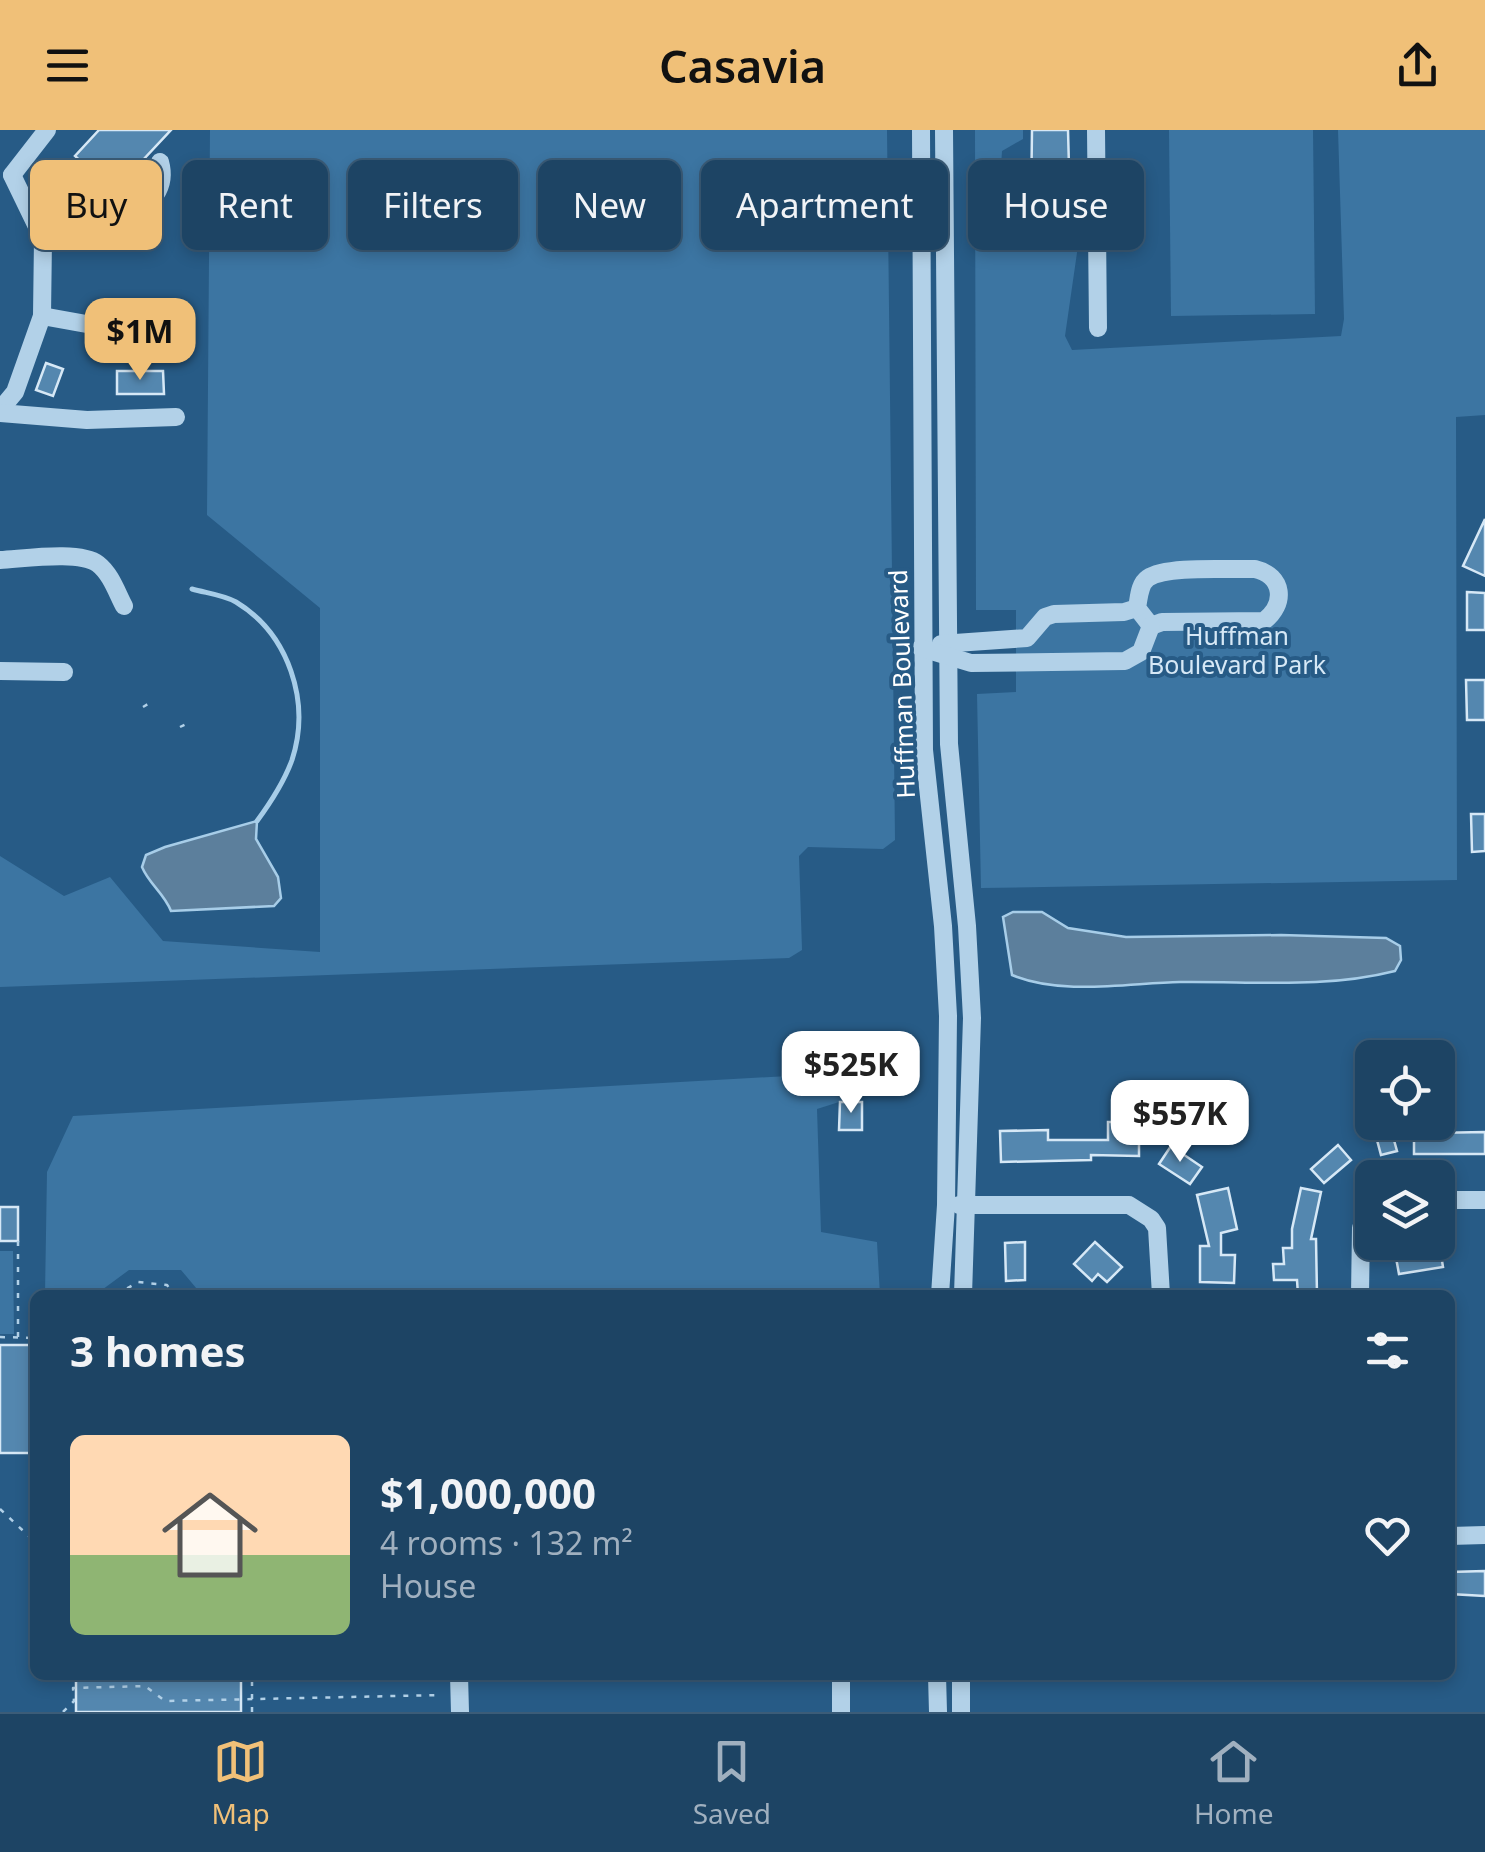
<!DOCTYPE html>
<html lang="en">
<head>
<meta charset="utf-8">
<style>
	:root { --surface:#1d4464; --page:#254b6a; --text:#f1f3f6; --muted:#a0b0bf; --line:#3b5c78; --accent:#f0c078 }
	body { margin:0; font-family:"Noto Sans",sans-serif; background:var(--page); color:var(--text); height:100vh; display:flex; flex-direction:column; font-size:38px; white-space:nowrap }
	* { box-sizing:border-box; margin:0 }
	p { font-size:32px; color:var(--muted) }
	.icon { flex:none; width:55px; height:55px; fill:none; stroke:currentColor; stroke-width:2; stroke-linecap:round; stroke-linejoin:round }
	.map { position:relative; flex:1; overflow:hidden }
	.sheet { position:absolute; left:30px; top:1160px; width:1425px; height:390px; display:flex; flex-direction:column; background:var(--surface); border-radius:15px; box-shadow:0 5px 15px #0003,0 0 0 2px var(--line) }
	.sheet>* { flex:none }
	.hud { position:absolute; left:30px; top:30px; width:1425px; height:90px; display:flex; gap:20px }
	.tools { position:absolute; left:1355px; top:910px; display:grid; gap:20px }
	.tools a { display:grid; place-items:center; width:100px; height:100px; border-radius:15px; background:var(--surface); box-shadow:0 5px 15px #0003,0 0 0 2px var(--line); font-size:50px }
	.price { position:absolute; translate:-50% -85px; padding:0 22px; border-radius:20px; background:#fff; color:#222; font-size:32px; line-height:65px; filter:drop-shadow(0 2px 5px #0008) }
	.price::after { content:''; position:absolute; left:50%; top:60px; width:30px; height:22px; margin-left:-15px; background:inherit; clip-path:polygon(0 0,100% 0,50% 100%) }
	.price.selected { background:var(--accent); color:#111 }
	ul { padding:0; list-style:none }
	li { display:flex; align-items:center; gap:30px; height:250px; padding:0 40px }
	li+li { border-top:2px solid var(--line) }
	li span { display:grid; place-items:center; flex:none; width:280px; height:200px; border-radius:15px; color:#555 }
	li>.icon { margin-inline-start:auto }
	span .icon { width:120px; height:120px; fill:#fffc; stroke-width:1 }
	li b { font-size:42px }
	h2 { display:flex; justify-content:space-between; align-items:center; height:120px; padding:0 40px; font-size:42px }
	.tag { padding:0 35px; border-radius:15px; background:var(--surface); box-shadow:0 5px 15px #0003,0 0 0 2px var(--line); font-size:35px; line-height:90px }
	.tag.selected { background:var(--accent); color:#111 }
	header { display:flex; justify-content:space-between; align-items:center; height:130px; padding:0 40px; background:var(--accent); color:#111; font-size:45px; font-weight:600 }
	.tab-bar { display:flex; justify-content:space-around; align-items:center; height:140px; border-top:2px solid var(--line); background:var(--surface); font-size:28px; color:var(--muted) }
	.tab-bar a { display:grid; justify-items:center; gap:5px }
	.tab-bar .selected { color:var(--accent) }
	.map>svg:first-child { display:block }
	.green { fill:#3c75a2 }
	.water { fill:#5c7f9c; stroke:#a7cde8; stroke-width:2.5 }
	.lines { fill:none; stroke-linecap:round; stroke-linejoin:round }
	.stream { stroke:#a7cde8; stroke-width:5 }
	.building { fill:#5487af; stroke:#d6e8f6; stroke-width:2.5 }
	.path { stroke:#b2d1e8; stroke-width:2.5; stroke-dasharray:5 8; stroke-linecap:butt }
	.minor { stroke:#b2d1e8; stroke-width:18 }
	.labels { text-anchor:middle; stroke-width:8; stroke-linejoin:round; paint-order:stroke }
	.park-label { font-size:25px; fill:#d6e8f6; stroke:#275b86 }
	.street-label { font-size:25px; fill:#fff; stroke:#275b86 }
</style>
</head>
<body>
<header><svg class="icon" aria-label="menu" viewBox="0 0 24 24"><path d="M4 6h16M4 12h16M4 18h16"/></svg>Casavia<svg class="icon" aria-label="share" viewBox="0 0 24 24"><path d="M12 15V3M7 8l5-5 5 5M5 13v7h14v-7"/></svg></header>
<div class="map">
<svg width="1485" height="1582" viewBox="0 0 1485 1582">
	<rect width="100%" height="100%" fill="#275b86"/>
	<g class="green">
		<polygon points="210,0 887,0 895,710 883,719 808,717 799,726 802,820 789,828 0,857 0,726 64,766 110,747 163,811 320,822 320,478 207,385"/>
		<polygon points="975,0 1023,0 1023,9 1002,21 998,85 1009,94 1076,90 1081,95 1065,206 1072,220 1341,206 1344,189 1338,0 1485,0 1485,285 1456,287 1457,750 981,758 977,564 1016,562 1016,480 976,480"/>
		<polygon points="1169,0 1313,0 1315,184 1171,186"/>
		<polygon points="894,940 877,960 817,979 821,1102 877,1112 880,1165 202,1165 181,1140 129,1140 95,1165 45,1164 47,1042 73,986"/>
		<polygon points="0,1121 13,1121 14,1204 0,1204"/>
	</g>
	<g class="water">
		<path d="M257,691L256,709L278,747L281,768L274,776L171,781C164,763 149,754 142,737L146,725L165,717Z"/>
		<path d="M1013,782H1042L1068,798L1126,807L1281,805L1386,808L1400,816L1401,830L1395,841C1324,859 1253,851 1180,852C1129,853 1062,866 1012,845L1003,787Z"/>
	</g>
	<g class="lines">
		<path class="stream" d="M192,459C206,463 224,465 236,472C289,504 311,572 292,630C284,652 271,672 257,691"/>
	</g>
	<g class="building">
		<polygon points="99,0 171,0 113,62 75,26"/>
		<polygon points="1032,0 1068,0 1070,75 1031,75"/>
		<polygon points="46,233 63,239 53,266 36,260"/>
		<polygon points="117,241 163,241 164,264 117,264"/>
		<polygon points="1485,389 1485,446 1463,436"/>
		<polygon points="1467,462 1485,463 1485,500 1467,500"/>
		<polygon points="1466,550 1485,550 1485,590 1467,590"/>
		<polygon points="1471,684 1485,684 1485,721 1472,722"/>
		<polygon points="840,972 862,972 862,1000 839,1000"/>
		<polygon points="1108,992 1128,992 1127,1012 1139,1012 1139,1026 1091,1025 1091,1030 1001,1032 1000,1001 1048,1000 1048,1010 1108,1010"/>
		<polygon points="1382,992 1389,992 1397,1021 1381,1025 1373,995"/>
		<polygon points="1433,994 1433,1003 1485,1002 1485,1024 1414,1024 1414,1004 1420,1004 1420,995"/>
		<polygon points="1338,1015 1351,1030 1324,1053 1311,1039"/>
		<polygon points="1171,1016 1202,1037 1190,1054 1159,1034"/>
		<polygon points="1228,1058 1237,1099 1221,1103 1221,1125 1235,1125 1234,1153 1200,1152 1200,1116 1209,1116 1197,1065"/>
		<polygon points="1301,1058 1321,1062 1311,1109 1316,1109 1317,1165 1298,1165 1297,1150 1274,1150 1273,1134 1284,1134 1283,1118 1292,1118 1292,1099"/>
		<rect x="0" y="1077" width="18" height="34"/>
		<polygon points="1025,1112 1025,1150 1006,1151 1005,1113"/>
		<polygon points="1095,1112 1122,1137 1107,1152 1098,1144 1092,1151 1074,1134"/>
		<polygon points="1421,1112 1439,1112 1443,1137 1399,1144 1394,1117"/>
		<rect x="0" y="1215" width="35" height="108"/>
		<polygon points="1485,1441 1485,1466 1450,1464 1450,1442"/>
		<rect x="76" y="1545" width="165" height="37"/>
	</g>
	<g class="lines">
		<g class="path">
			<polyline points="143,577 153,571"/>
			<polyline points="180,597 190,592"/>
			<polyline points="116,1165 138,1152 167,1155 174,1165"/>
			<polyline points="0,1207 35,1208"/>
			<polyline points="18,1207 18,1111"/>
			<polyline points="0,1379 35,1412"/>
			<polyline points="73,1545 73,1557"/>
			<polyline points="63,1582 74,1571 73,1558 145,1556 165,1571 441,1565"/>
			<polyline points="252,1582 252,1545"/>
		</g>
		<g class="minor">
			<polyline points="921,0 924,620 943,796 948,886 946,1075 940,1165"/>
			<polyline points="944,0 949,614 967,796 972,888 963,1165"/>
			<polyline points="1096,0 1098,198"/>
			<polyline points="12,45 47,0"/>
			<path d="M43,109C80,101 176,89 160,32"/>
			<polyline points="42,186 92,195 110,211 166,214"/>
			<polyline points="0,280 15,262 42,186 43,109 12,45"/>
			<polyline points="0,283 87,290 176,287"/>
			<path d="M0,430C23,429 80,420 98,434C111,444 117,463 124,476"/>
			<path d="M1255,439C1284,446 1286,474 1264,491L1162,492L1151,496L1137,478C1139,468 1139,454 1148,448C1166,435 1231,440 1255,439Z"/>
			<polyline points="941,514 1027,508 1045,487 1054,484 1124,482 1137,478"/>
			<polyline points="921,518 971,533 1125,531 1141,522 1151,496"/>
			<polyline points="0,541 64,542"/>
			<polyline points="1438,1070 1485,1070"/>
			<polyline points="959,1075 1129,1075 1151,1089 1157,1098 1161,1165"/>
			<polyline points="1360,1165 1361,1098 1372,1080"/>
			<polyline points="1450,1406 1485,1405"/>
			<polyline points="459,1545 460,1582"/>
			<polyline points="841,1545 841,1582"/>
			<polyline points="937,1545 938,1582"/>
			<polyline points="961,1545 961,1582"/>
		</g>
	</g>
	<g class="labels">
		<g class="park-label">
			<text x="1237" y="515">Huffman<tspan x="1237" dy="29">Boulevard Park</tspan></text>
		</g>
		<g class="street-label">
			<text transform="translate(902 554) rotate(-92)" y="9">Huffman Boulevard</text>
		</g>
	</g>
</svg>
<div class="tools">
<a><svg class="icon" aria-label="locate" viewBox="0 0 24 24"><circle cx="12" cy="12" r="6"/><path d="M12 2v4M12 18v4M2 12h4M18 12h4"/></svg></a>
<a><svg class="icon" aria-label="layers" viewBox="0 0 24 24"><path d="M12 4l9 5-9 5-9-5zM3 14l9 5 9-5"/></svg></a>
</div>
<b class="price selected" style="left:140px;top:253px">$1M</b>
<b class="price" style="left:851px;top:986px">$525K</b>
<b class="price" style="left:1180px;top:1035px">$557K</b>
<div class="hud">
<a class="tag selected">Buy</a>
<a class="tag">Rent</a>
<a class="tag">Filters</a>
<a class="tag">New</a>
<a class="tag">Apartment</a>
<a class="tag">House</a>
</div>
<section class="sheet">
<h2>3 homes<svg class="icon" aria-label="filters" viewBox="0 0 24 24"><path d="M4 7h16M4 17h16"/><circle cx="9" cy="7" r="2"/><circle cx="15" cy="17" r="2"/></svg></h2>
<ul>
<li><span style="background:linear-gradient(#ffd9b3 60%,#8fb573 0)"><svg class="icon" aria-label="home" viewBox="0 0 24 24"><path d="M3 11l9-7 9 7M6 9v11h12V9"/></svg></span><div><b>$1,000,000</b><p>4 rooms · 132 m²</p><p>House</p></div><svg class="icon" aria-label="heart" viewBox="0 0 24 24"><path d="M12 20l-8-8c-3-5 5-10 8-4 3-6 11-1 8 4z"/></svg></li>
</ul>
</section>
</div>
<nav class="tab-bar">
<a class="selected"><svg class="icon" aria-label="map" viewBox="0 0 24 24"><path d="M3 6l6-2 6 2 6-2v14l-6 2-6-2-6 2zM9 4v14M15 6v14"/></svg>Map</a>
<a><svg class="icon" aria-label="saved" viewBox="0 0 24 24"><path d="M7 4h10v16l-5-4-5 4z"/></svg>Saved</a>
<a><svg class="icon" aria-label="home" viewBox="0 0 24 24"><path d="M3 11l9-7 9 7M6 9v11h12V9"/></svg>Home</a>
</nav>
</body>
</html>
